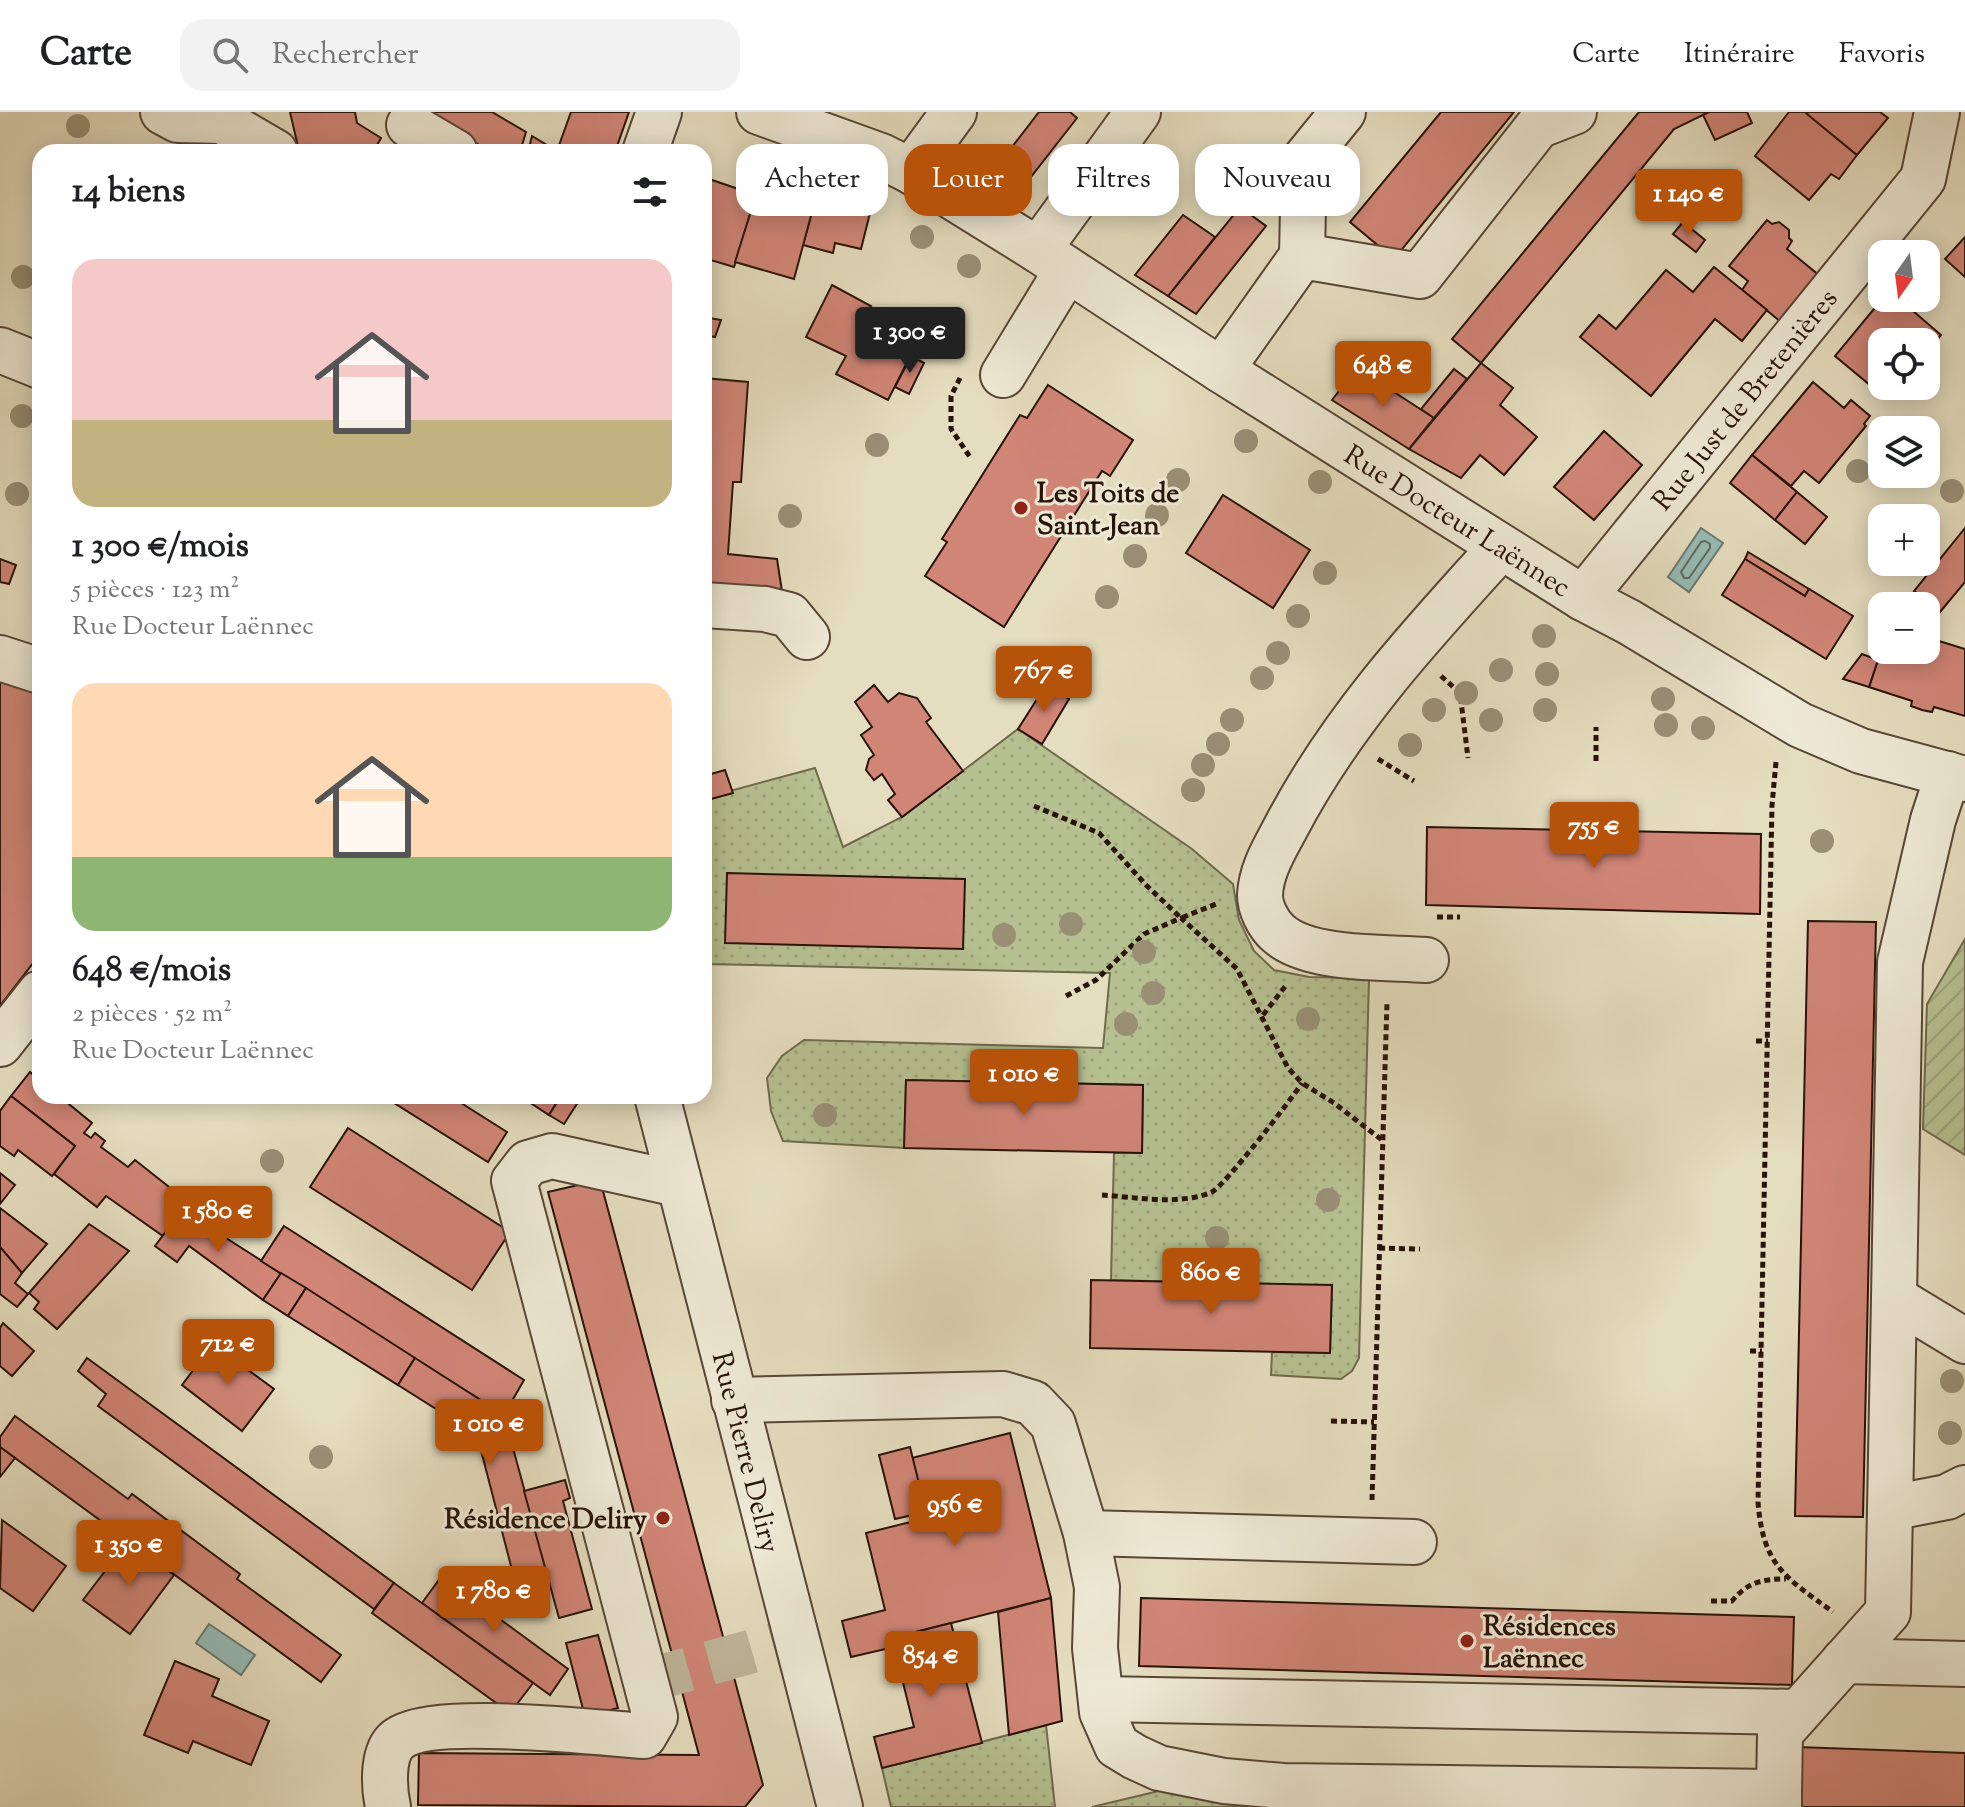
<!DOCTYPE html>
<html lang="fr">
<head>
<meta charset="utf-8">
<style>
	:root { --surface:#fff; --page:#f2f2f2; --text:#202124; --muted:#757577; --line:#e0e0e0; --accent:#b45309 }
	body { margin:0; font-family:"Sorts Mill Goudy",serif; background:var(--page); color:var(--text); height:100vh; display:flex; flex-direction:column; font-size:30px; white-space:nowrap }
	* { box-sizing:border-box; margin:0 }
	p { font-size:26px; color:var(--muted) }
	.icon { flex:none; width:44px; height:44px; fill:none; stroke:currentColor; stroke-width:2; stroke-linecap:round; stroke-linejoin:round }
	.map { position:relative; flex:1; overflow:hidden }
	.drawer { position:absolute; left:32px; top:32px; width:680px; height:960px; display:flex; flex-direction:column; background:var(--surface); border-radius:24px; box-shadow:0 4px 20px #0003 }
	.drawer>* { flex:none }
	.hud { position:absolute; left:736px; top:32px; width:760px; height:72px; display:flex; gap:16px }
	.needle { width:52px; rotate:194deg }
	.controls { position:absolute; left:1868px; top:128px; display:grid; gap:16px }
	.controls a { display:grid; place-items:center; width:72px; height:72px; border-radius:16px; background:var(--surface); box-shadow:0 4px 20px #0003; font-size:40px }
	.price { position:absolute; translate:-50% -68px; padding:0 18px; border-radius:8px; background:var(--accent); color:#fff; font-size:26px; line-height:52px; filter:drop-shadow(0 2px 4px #0008) }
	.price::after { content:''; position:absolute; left:50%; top:48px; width:24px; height:18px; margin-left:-12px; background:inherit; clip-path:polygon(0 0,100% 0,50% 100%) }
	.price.selected { background:#222; color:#fff }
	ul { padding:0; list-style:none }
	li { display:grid; align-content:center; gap:16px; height:424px; padding:0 40px }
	li span { display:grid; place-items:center; height:248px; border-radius:24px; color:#555 }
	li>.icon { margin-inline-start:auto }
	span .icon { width:144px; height:144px; fill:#fffc; stroke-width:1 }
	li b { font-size:34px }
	h2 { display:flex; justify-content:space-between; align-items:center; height:96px; padding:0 40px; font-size:34px }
	.pill { padding:0 28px; border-radius:24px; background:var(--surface); box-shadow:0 4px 20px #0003; font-size:28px; line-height:72px }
	.pill.selected { background:var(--accent); color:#fff }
	header { display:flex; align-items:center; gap:48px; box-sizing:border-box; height:112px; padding:0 40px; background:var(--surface); border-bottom:2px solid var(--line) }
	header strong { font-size:38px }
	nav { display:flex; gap:44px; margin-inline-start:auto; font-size:28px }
	.search { width:560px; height:72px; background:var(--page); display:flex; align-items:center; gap:20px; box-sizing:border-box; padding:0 28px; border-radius:24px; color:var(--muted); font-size:30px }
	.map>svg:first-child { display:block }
	.grass { fill:url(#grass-dots); stroke:#6f6a4c; stroke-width:2 }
	.garden { fill:url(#garden-furrows); stroke:#6f6a4c; stroke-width:2 }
	.water { fill:#96bbb5; stroke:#6a7870; stroke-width:2 }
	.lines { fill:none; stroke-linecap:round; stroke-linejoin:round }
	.shore { stroke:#5f675e; stroke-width:2 }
	.building { fill:#d18577; stroke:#281308; stroke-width:2 }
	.minor-tunnel { stroke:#bfb59a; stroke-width:44; stroke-dasharray:44 22; stroke-linecap:butt }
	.minor-casing { stroke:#574636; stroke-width:48 }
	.path { stroke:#281308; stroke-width:5; stroke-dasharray:6 4; stroke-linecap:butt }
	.minor { stroke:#eee9d5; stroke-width:44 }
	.tree { fill:#998f75 }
	.poi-dot { fill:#8f2418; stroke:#eee9d5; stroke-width:3 }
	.labels { text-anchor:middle; stroke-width:6; stroke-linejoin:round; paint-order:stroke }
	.street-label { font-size:28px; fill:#281308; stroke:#eee9d5 }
	.poi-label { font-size:28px; font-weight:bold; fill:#281308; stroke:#eee9d5; text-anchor:start }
</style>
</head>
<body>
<header>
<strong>Carte</strong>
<div class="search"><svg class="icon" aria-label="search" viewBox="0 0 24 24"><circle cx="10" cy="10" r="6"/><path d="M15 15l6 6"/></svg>Rechercher</div>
<nav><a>Carte</a><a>Itinéraire</a><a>Favoris</a></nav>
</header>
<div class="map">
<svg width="1965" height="1695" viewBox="0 0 1965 1695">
	<defs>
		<pattern id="grass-dots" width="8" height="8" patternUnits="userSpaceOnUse" patternTransform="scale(2)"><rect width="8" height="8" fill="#b6c091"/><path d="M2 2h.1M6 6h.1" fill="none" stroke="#9ca47c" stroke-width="1.8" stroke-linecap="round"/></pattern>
		<pattern id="garden-furrows" width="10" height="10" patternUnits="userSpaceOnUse" patternTransform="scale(2)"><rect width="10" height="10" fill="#b6c091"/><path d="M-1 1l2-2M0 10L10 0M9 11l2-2" fill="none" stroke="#9ca47c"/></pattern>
	</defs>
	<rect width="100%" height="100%" fill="#e5ddbf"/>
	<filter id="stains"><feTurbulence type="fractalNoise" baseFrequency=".0025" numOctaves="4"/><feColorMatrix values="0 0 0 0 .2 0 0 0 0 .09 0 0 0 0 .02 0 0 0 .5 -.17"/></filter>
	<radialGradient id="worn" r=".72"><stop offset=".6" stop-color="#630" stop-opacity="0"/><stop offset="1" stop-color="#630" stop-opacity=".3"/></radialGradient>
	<g class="grass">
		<polygon points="1018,617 1192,737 1233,772 1239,808 1254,839 1274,858 1309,865 1369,866 1359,1246 1352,1259 1341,1267 1271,1263 1272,1240 1330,1241 1332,1174 1111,1168 1114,1041 1142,1041 1143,973 906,968 904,1036 783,1029 771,999 767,966 782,944 804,928 1103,936 1110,861 704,852 704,686 815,656 843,735 902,705"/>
		<polygon points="1046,1613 1055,1695 891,1695 882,1656"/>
		<polygon points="1167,1677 1269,1695 1092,1695"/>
	</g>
	<polygon class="garden" points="1965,827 1965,1043 1923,1017 1927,892"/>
	<g class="water">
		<polygon points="1701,416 1723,431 1689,480 1668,465"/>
		<polygon points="209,1512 255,1543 241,1563 196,1531"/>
	</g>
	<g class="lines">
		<polygon class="shore" points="1705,429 1710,432 1710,436 1689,466 1684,466 1681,460 1701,430"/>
	</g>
	<g class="building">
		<polygon points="290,0 355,0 357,11 381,26 373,40 312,40 311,37 299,39"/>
		<polygon points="424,0 492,0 526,20 520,40 491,40"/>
		<polygon points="571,0 629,0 615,40 557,39"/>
		<polygon points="1039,0 1070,0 1077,6 1013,88 985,70"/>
		<polygon points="1441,0 1514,0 1394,147 1350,110"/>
		<polygon points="1639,0 1709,0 1674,17 1481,251 1452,227"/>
		<polygon points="1709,0 1747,0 1752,11 1715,28 1703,3"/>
		<polygon points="1789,0 1805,0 1857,43 1839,67 1831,62 1809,88 1755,44"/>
		<polygon points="1808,0 1880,0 1888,6 1857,43 1807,2"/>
		<polygon points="532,24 557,39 557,40 528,40"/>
		<polygon points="1239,52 1261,69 1236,99 1216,83"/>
		<polygon points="709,67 756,83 734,155 704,146 704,86"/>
		<polygon points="818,77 872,93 861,137 835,131 833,141 803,133"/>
		<polygon points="756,83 812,100 794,167 735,150"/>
		<polygon points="1240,95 1266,114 1196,202 1168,184"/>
		<polygon points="1183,103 1215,125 1168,184 1135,163"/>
		<polygon points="1767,108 1772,112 1779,110 1789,118 1789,126 1792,129 1787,137 1820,164 1781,210 1742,178 1748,169 1729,154"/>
		<polygon points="1683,110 1705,128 1696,140 1673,122"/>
		<polygon points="1965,125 1965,165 1945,147"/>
		<polygon points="1714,155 1767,198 1742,229 1715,207 1651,284 1580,225 1599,203 1616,217 1666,158 1693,180"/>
		<polygon points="832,173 871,194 867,200 919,227 888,288 836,262 846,244 806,225"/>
		<polygon points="1883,186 1898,186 1941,223 1926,241 1926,230 1882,230 1882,274 1890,274 1882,283 1835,244"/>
		<polygon points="704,205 721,208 715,225 704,223"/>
		<polygon points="911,244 924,251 909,282 895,275"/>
		<polygon points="1481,251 1513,276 1500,293 1537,325 1504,363 1480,343 1461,366 1409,337"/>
		<polygon points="1357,256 1434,306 1409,337 1332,288"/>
		<polygon points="1454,257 1467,267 1434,306 1421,297"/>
		<polygon points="704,266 748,270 741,370 733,370 728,442 777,447 783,486 704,480"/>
		<polygon points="1813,270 1844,296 1851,288 1870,304 1864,312 1866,314 1819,371 1804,359 1791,374 1752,343"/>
		<polygon points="1048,273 1133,328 1110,364 1102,359 1004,515 925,464 947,430 942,427 1020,303 1027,306"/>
		<polygon points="1604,319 1642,353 1594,408 1554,375"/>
		<polygon points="1752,343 1797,380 1775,408 1730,371"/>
		<polygon points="1797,380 1827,405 1805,432 1775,408"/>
		<polygon points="1223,383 1310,438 1273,496 1186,441"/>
		<polygon points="1965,416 1965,470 1940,500 1914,479"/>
		<polygon points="1748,440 1809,477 1805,484 1745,447"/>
		<polygon points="0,447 16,453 9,472 0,470"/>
		<polygon points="1745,447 1805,484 1809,477 1853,504 1826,547 1722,483"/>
		<polygon points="1926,525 1965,537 1965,604 1934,595 1932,600 1922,598 1911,594 1912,589 1869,575 1882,535 1882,538 1926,538"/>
		<polygon points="1862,542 1878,548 1869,575 1843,567"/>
		<polygon points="0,558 40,570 40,842 0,894"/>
		<polygon points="874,573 888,590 899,581 917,586 931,606 926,610 963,659 902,705 888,688 895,682 882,662 874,668 866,658 869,647 874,643 861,623 872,615 855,590"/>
		<polygon points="1046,573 1069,587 1042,632 1018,617"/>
		<polygon points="725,658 733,681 704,689 704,664"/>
		<polygon points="1427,715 1761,722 1760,802 1426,793"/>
		<polygon points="727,761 965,767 963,837 725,831"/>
		<polygon points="1808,809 1876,810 1863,1405 1795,1404"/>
		<polygon points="30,960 40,969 40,984 59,984 92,1011 84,1021 91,1026 95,1021 105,1029 101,1035 128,1055 135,1048 188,1090 163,1124 106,1084 97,1095 54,1062 75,1034 11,984"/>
		<polygon points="906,968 1143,973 1142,1041 904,1036"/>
		<polygon points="11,984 75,1034 52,1064 18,1038 14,1044 0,1034 0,999"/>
		<polygon points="383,984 450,984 507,1020 488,1050"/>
		<polygon points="520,984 561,984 549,1003"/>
		<polygon points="561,984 582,984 564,1012 549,1003"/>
		<polygon points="348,1016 510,1120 472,1178 310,1075"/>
		<polygon points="0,1061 15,1073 0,1092"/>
		<polygon points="600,1068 763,1673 745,1695 418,1693 419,1641 699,1643 548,1080"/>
		<polygon points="0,1096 47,1132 22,1161 0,1135"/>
		<polygon points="182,1098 281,1161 263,1188 189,1134 177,1150 155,1134"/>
		<polygon points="89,1112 129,1139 57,1217 34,1197 39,1190 29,1181"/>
		<polygon points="284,1114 524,1268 504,1303 261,1149"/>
		<polygon points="0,1135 22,1161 15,1171 28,1182 17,1195 0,1182"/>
		<polygon points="281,1161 306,1176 288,1204 263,1188"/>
		<polygon points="1091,1168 1332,1173 1330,1241 1090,1236"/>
		<polygon points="306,1176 415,1246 398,1273 288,1204"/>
		<polygon points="3,1211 34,1239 12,1264 0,1254 0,1216"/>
		<polygon points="213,1232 274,1277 242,1319 182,1273"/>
		<polygon points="87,1246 394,1471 374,1497 98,1294 106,1282 78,1259"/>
		<polygon points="415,1246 504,1303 550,1472 518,1481 477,1323 398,1273"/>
		<polygon points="15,1304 128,1387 132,1382 240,1462 237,1467 341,1543 321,1570 0,1335 0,1325"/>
		<polygon points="1010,1321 1051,1486 892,1526 894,1535 851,1545 842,1509 885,1498 866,1421 927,1406 912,1346"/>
		<polygon points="0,1335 15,1346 0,1365"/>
		<polygon points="910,1335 926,1400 895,1407 879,1343"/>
		<polygon points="565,1368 570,1386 563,1389 592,1497 559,1506 524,1379"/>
		<polygon points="2,1408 66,1454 33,1499 0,1476"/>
		<polygon points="128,1429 174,1463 130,1522 83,1488"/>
		<polygon points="444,1461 469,1479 467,1483 568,1557 550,1583 422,1491"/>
		<polygon points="394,1471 533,1571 510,1601 372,1501"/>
		<polygon points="1051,1486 1062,1609 1009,1623 998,1500"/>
		<polygon points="1141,1486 1794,1505 1792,1573 1139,1554"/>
		<polygon points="951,1511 982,1631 882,1656 874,1625 914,1615 892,1526"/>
		<polygon points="598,1523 618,1596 585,1605 566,1531"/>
		<polygon points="175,1549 219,1567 212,1584 269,1609 251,1653 193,1629 188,1641 144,1623"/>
		<polygon points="1797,1635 1965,1641 1965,1695 1796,1695"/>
	</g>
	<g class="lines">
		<polyline class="minor-tunnel" points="646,1569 795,1527"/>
		<g class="minor-casing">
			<g id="minor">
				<polyline points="163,0 178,8 222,9 275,40"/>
				<polyline points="759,0 881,44 911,59 1038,138 1221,258 1583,486 1629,510 1800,613 1861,639 1965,667"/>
				<polyline points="409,13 455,40"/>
				<polyline points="645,40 659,0"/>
				<polyline points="911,59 954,0"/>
				<polyline points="1038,138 1138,0"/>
				<polyline points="1302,144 1304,48 1343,0"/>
				<polyline points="0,238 40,254"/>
				<polyline points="1221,258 1302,144 1420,164 1538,14 1574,0"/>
				<polyline points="1003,263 1067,158"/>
				<polyline points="1583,486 1923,67 1937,0"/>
				<polyline points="704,493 765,497 789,503 807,525"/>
				<polyline points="0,546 40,559"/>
				<polyline points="1948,662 1933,708 1900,850 1894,1186 1965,1229"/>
				<path d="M1426,848C1386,845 1309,849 1278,821C1268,812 1260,796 1260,783C1261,758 1275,736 1286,715C1342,608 1421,523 1501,435"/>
				<polyline points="0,932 40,881"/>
				<polyline points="657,984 840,1695"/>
				<polyline points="734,1288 1003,1282 1033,1291 1053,1312 1086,1421 1097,1475 1095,1536 1102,1600 1117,1634 1135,1645 1159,1656 1224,1669 1283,1674 1779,1680 1779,1695"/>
				<polyline points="1890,1396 1894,1186"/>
				<polyline points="1086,1421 1414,1430"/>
				<polyline points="1844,1549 1965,1552"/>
				<polyline points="1101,1587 1798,1600"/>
				<polyline points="1779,1680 1780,1621 1888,1500 1890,1396 1947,1385 1965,1376"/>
				<path d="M388,1695C384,1677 382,1644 395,1630C424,1600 599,1621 644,1624L655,1605L514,1069L528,1051L552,1044L678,1072"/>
			</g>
		</g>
		<g class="path">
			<polyline points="960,266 951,284 951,317 970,345"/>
			<polyline points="1441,564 1460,581 1468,646"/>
			<polyline points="1378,647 1414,669"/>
			<polyline points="1596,649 1596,615"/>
			<path d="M1776,650L1772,693L1758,1390C1763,1454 1785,1465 1833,1500"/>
			<polyline points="1034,694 1099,721 1146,773 1181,806 1216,792"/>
			<polyline points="1437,805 1460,805"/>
			<polyline points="1066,884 1096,868 1144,822 1181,806 1237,857 1288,956 1302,971 1334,991 1382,1028"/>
			<polyline points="1263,903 1287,872"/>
			<polyline points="1756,929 1768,929"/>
			<path d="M1102,1083C1136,1085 1179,1094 1212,1080C1224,1074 1291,988 1302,971"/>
			<polyline points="1379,1136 1420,1137"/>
			<polyline points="1750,1239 1762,1239"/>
			<polyline points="1331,1309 1374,1310"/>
			<polyline points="1372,1388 1387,890"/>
			<path d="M1711,1489H1732C1748,1470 1762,1467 1786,1467"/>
		</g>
		<use href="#minor" class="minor"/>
	</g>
	<g class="tree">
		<circle cx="78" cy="14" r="12"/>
		<circle cx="922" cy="125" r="12"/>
		<circle cx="969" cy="154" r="12"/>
		<circle cx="23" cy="165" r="12"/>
		<circle cx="22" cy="304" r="12"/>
		<circle cx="1246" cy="329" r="12"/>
		<circle cx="877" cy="333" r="12"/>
		<circle cx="1858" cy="359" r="12"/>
		<circle cx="1178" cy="368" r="12"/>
		<circle cx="1320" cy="370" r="12"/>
		<circle cx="1952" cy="379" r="12"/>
		<circle cx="17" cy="382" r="12"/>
		<circle cx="1157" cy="403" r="12"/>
		<circle cx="790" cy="404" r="12"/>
		<circle cx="1135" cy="444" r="12"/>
		<circle cx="1325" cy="461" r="12"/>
		<circle cx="1107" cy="485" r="12"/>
		<circle cx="1298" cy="504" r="12"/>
		<circle cx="1544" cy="524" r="12"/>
		<circle cx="1278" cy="541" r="12"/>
		<circle cx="1501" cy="558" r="12"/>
		<circle cx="1547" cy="562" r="12"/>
		<circle cx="1262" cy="566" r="12"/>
		<circle cx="1466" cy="581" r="12"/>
		<circle cx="1663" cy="587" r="12"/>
		<circle cx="1434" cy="598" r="12"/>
		<circle cx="1545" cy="598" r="12"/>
		<circle cx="1232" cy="608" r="12"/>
		<circle cx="1491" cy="608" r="12"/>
		<circle cx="1666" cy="613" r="12"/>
		<circle cx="1703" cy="616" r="12"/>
		<circle cx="1218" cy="632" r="12"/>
		<circle cx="1410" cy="633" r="12"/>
		<circle cx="1203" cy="653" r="12"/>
		<circle cx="1193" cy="678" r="12"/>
		<circle cx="1822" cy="729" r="12"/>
		<circle cx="1071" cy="812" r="12"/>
		<circle cx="1004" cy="823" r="12"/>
		<circle cx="1144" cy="840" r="12"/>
		<circle cx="1153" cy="881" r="12"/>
		<circle cx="1308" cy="907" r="12"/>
		<circle cx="1126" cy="912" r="12"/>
		<circle cx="825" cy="1003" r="12"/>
		<circle cx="272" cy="1049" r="12"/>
		<circle cx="1328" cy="1088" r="12"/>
		<circle cx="1217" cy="1126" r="12"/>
		<circle cx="1952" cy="1269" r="12"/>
		<circle cx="1950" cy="1321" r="12"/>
		<circle cx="321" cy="1345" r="12"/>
	</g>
	<g class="poi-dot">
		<circle cx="1021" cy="396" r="8"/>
		<circle cx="663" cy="1406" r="8"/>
		<circle cx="1467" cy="1529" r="8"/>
	</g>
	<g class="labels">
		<g class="street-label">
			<text transform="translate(1744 287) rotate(-51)" y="10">Rue Just de Bretenières</text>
			<text transform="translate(1458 408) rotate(32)" y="10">Rue Docteur Laënnec</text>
			<text transform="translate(747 1340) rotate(76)" y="10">Rue Pierre Deliry</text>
		</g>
		<g class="poi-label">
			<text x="1037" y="390">Les Toits de<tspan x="1037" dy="32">Saint-Jean</tspan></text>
			<text x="647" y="1416" text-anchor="end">Résidence Deliry</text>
			<text x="1483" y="1523">Résidences<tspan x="1483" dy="32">Laënnec</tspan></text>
		</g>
	</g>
	<rect width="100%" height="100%" filter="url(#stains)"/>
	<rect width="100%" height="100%" fill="url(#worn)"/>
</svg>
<div class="controls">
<a><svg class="needle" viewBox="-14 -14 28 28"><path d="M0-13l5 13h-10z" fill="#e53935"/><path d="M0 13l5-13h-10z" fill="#757577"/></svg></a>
<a><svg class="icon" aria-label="locate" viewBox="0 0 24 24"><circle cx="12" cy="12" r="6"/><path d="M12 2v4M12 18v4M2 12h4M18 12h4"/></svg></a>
<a><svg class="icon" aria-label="layers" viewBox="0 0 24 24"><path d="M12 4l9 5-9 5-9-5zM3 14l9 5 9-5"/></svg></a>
<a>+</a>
<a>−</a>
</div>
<b class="price" style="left:1689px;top:125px">1 140 €</b>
<b class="price selected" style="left:910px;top:263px">1 300 €</b>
<b class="price" style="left:1383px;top:297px">648 €</b>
<b class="price" style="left:1044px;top:602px">767 €</b>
<b class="price" style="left:1594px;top:758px">755 €</b>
<b class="price" style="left:1024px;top:1005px">1 010 €</b>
<b class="price" style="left:218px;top:1142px">1 580 €</b>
<b class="price" style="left:1211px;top:1204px">860 €</b>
<b class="price" style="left:228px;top:1275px">712 €</b>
<b class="price" style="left:489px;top:1355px">1 010 €</b>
<b class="price" style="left:955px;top:1436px">956 €</b>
<b class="price" style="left:129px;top:1476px">1 350 €</b>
<b class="price" style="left:494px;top:1522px">1 780 €</b>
<b class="price" style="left:931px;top:1587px">854 €</b>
<div class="hud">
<a class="pill">Acheter</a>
<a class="pill selected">Louer</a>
<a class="pill">Filtres</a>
<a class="pill">Nouveau</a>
</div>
<section class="drawer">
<h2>14 biens<svg class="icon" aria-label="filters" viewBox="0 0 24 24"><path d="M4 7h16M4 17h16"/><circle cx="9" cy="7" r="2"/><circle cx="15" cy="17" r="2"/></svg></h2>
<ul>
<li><span style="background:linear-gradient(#f6c9c9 65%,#c2b280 0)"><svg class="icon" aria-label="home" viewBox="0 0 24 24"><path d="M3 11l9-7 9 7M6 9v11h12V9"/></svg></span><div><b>1 300 €/mois</b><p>5 pièces · 123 m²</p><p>Rue Docteur Laënnec</p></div></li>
<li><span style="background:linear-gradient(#ffd9b3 70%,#8fb573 0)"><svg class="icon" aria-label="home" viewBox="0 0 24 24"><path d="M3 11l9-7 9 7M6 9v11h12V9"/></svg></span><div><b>648 €/mois</b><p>2 pièces · 52 m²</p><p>Rue Docteur Laënnec</p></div></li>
</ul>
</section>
</div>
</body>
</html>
